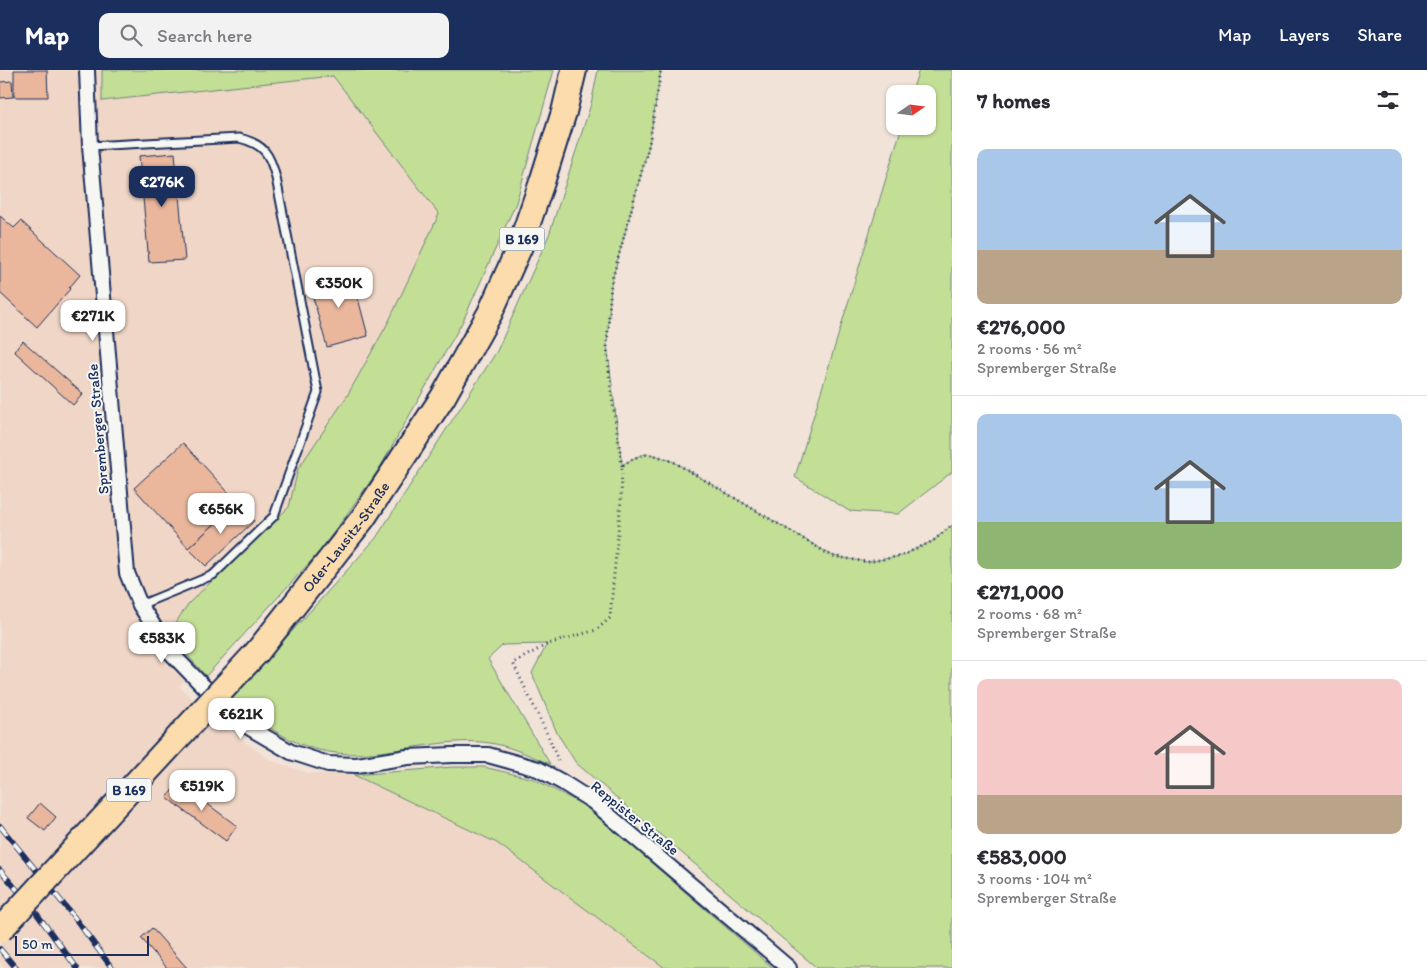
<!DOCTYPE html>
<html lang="en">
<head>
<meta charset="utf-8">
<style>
	:root { --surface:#fff; --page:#f2f2f3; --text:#2b2b33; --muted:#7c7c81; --line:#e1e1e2; --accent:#1b2f5e }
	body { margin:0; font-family:Itim,sans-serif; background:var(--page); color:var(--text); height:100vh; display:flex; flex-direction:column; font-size:19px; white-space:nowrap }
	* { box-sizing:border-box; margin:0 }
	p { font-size:16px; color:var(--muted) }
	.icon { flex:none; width:28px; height:28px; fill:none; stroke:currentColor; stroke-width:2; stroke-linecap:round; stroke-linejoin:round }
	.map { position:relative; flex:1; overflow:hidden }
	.panel { display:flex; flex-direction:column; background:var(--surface); width:475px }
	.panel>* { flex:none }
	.needle { width:32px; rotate:76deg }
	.buttons { position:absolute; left:886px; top:15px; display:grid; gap:10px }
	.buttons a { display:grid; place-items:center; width:50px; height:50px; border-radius:10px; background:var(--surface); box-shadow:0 1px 4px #0004; font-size:25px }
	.scale { position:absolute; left:15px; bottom:12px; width:134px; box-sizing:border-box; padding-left:5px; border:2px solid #1b2f5e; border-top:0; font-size:14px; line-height:18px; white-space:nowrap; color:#1b2f5e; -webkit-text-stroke:4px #f6f6f2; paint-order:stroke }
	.price { position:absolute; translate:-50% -42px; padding:0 11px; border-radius:10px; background:#fff; color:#222; font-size:16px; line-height:32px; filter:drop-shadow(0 1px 2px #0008) }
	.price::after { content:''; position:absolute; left:50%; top:30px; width:15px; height:11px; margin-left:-8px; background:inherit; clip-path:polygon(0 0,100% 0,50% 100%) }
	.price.active { background:var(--accent); color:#fff }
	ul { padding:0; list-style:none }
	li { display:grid; align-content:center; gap:10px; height:265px; padding:0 25px }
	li+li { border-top:1px solid var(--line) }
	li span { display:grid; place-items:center; height:155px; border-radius:10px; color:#555 }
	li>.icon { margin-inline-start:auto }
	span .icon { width:90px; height:90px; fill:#fffc; stroke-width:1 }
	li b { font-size:21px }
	h2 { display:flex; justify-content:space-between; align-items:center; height:60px; padding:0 25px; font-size:21px }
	header { display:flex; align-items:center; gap:30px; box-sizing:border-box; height:70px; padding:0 25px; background:var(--accent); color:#fff }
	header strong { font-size:24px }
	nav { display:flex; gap:28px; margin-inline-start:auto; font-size:18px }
	.search { width:350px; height:45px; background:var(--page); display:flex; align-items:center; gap:12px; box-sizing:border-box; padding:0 18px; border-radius:10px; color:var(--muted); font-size:19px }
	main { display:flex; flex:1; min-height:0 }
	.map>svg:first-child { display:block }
	.built { fill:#f0d6c6 }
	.green { fill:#c3de95; stroke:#6f867a }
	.building { fill:#eab79c; stroke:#1b2f5e }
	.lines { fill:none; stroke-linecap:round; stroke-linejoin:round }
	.service-casing { stroke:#1b2f5e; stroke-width:11 }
	.minor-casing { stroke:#1b2f5e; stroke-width:18 }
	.trunk-casing { stroke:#1b2f5e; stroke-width:28 }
	.path { stroke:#1b2f5e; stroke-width:3; stroke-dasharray:1 4; stroke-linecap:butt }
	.service { stroke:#f6f6f2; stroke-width:7 }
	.minor { stroke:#f6f6f2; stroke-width:14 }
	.trunk { stroke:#fcdcac; stroke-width:24 }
	.rail-casing { stroke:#1b2f5e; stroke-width:5.5 }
	.rail { stroke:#f6f6f2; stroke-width:4; stroke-dasharray:11; stroke-linecap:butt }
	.trunk-bridge-casing { stroke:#1b2f5e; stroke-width:28; stroke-linecap:butt }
	.trunk-bridge { stroke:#fcdcac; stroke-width:24 }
	.labels { text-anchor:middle; stroke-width:4; stroke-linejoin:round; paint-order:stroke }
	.shield { fill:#f6f6f2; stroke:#5d6b8a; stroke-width:1 }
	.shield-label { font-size:14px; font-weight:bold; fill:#1b2f5e }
	.street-label { font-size:15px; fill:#1b2f5e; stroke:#f6f6f2 }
</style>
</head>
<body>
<header>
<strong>Map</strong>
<div class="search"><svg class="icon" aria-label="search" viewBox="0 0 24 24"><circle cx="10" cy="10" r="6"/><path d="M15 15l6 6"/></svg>Search here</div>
<nav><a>Map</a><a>Layers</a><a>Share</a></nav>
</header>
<main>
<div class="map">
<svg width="952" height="898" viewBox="0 0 952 898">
	<rect width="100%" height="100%" fill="#f2e3d8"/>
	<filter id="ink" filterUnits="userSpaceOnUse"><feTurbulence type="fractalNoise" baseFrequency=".02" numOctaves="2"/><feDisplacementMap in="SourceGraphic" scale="10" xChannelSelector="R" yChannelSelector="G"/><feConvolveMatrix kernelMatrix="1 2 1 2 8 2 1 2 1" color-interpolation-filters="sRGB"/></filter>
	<g filter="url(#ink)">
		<polygon class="built" points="0,0 515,0 296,490 179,616 219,654 272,691 308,703 354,705 497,773 665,898 4,898 0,893"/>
		<g class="green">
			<polygon points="102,0 554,0 516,133 463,251 378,401 321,480 206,606 171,567 172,558 189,533 289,437 298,399 347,326 389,251 439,144 333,6 102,31"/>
			<path d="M598,0H661L649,75L611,214L607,275L622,395C647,380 647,382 674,392L833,486L867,492L901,486L933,471L952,455V898H817L576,693L557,663L532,603L547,574L503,575L488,589L550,694C529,685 503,673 481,672C429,668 369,693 319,680C286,672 257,650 231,629L376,468L497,281L549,165L591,34Z"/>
			<polygon points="919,0 952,0 952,402 898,444 849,441 795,407 902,56 928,56 928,24 911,24"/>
			<polygon points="453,697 484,697 534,709 587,737 773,898 665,898 497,773 354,705"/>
		</g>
		<g class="building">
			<polygon points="14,0 47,0 48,27 14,27"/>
			<polygon points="12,11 13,27 0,28 0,12"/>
			<polygon points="175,83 185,190 149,192 139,86"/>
			<polygon points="0,146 14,158 21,151 80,205 69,218 70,219 37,257 0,223"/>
			<polygon points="351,202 368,266 327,277 309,213"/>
			<polygon points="23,271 83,324 73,335 14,281"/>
			<polygon points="183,373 238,433 188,478 134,418"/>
			<polygon points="238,433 254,451 206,496 188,478"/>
			<polygon points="178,712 237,756 226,771 167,728"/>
			<polygon points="40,733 56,747 45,761 28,748"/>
			<polygon points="152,858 187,898 167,898 141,868"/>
		</g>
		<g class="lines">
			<g class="service-casing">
				<path id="service" d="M90,76L239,68C264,74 270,84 276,108L318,322L274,446L213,505L140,535"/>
			</g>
			<g class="minor-casing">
				<polyline id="minor" points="87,0 90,76 127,503 140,535 171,583 202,615 250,658 291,682 328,694 357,695 408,687 452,685 488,685 538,699 562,712 592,731 789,898"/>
			</g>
			<g class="trunk-casing">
				<g id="trunk">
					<path id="s1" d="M258,581L363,448L443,327L490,243L520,176L542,112L564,42L574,0"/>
				</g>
			</g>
			<g class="path">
				<polyline points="622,396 610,313 607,275 611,214 649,75 661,0"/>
				<path d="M558,691L550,670L513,593L548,574L596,560L610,548L621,430L622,396C644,380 650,383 674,392L832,486L867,492L901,486L933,471L952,455"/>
			</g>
			<use href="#service" class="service"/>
			<use href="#minor" class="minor"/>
			<use href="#trunk" class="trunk"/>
			<g class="rail-casing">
				<g id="rail">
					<polyline points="0,756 74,847 112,898"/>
					<polyline points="0,800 31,836 77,898"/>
					<polyline points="0,879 16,898"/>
				</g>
			</g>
			<use href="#rail" class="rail"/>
			<g class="trunk-bridge-casing">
				<polyline id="trunk-bridge" points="0,860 258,581"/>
			</g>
			<use href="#trunk-bridge" class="trunk-bridge"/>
		</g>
	</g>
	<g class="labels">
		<g class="shield">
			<rect x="499.5" y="157.5" width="45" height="23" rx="4"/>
			<rect x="106.5" y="708.5" width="45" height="23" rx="4"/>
		</g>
		<g class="shield-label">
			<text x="522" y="174">B 169</text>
			<text x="129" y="725">B 169</text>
		</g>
		<g class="street-label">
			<text transform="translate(98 359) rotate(-95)" y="5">Spremberger Straße</text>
			<text dy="5" stroke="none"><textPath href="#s1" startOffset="144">Oder-Lausitz-Straße</textPath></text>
			<text transform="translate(635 748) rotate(39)" y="5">Reppister Straße</text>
		</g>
	</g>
</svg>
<div class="buttons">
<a><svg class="needle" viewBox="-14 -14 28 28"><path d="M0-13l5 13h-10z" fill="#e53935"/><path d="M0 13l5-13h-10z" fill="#7c7c81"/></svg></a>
</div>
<div class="scale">50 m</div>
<b class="price active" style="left:162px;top:138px">€276K</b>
<b class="price" style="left:339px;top:239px">€350K</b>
<b class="price" style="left:93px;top:272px">€271K</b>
<b class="price" style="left:221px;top:465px">€656K</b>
<b class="price" style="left:162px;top:594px">€583K</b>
<b class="price" style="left:241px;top:670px">€621K</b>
<b class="price" style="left:202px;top:742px">€519K</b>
</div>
<section class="panel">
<h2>7 homes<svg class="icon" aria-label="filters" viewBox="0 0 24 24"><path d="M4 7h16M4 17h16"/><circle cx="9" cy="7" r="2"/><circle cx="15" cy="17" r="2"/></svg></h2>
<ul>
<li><span style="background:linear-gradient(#a9c7e8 65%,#b9a48a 0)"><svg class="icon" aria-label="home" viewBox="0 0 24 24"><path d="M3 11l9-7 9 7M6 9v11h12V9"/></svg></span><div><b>€276,000</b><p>2 rooms · 56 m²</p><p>Spremberger Straße</p></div></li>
<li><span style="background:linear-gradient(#a9c7e8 70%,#8fb573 0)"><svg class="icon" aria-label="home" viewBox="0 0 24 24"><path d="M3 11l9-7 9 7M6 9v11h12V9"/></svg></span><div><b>€271,000</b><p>2 rooms · 68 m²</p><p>Spremberger Straße</p></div></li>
<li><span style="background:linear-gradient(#f6c9c9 75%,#b9a48a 0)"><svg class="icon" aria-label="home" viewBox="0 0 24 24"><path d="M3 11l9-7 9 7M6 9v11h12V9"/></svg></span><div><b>€583,000</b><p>3 rooms · 104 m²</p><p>Spremberger Straße</p></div></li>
</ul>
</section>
</main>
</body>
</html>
